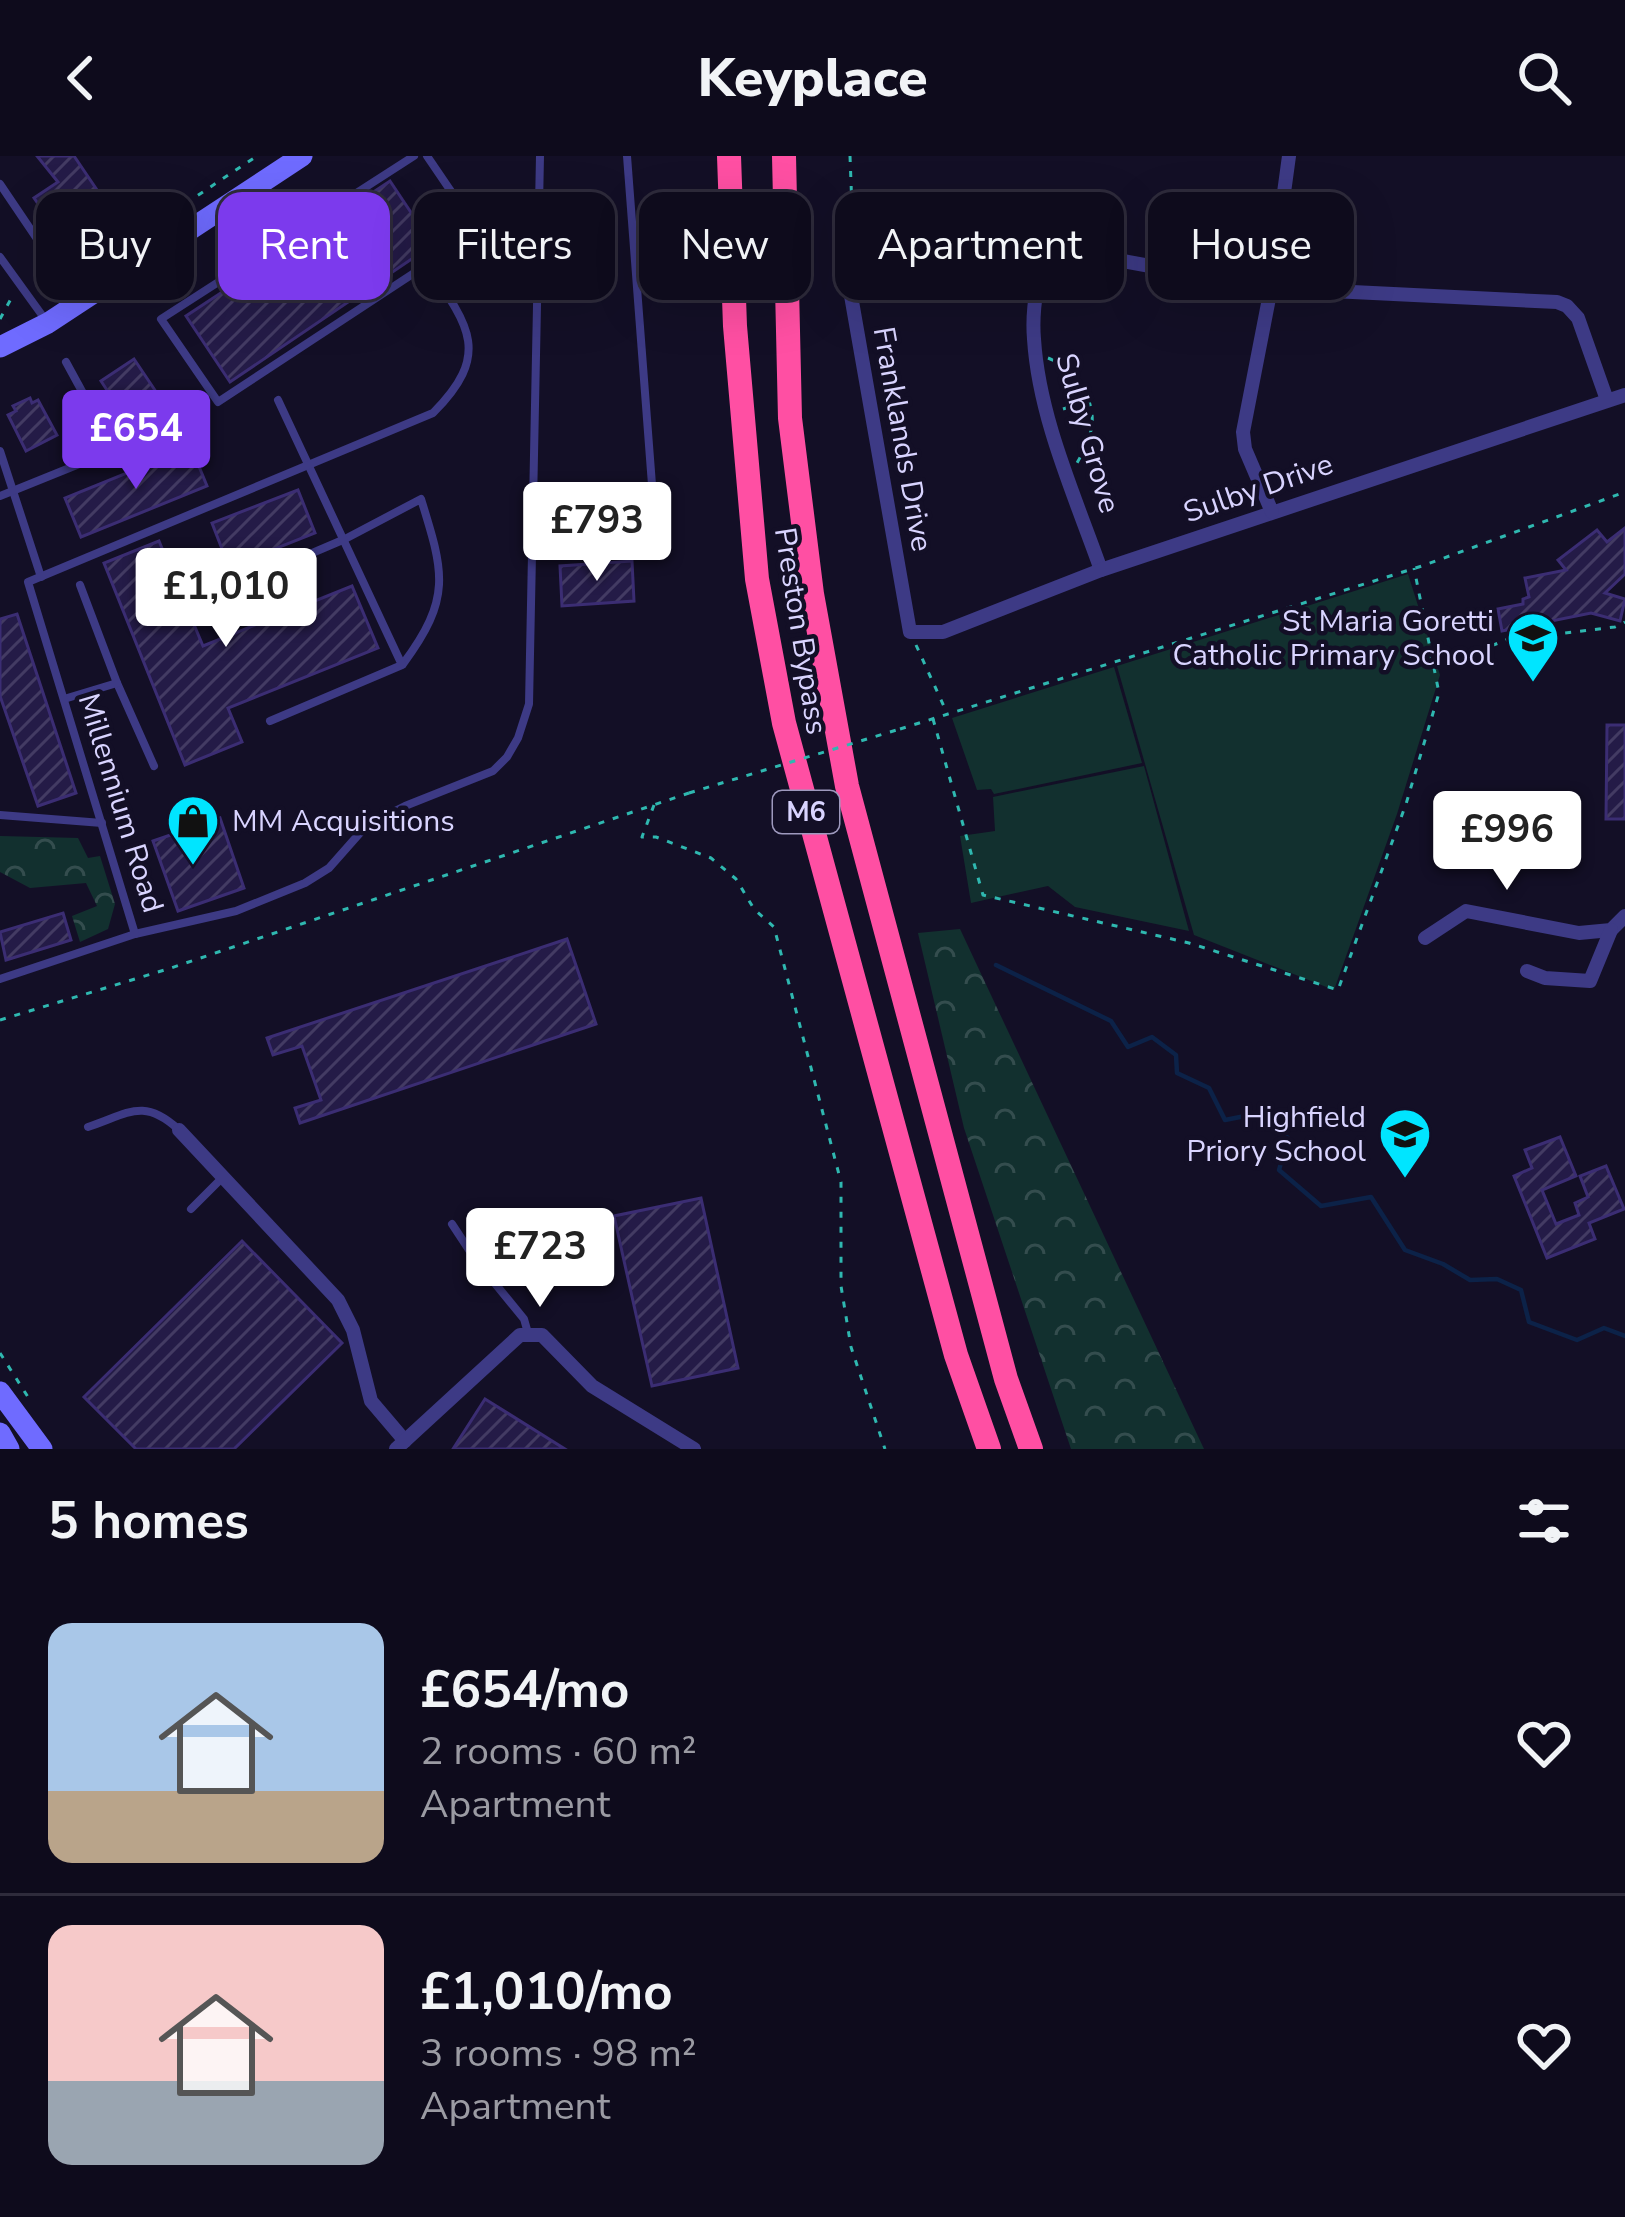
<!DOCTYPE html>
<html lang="en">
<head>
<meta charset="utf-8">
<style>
	:root { --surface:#0e0b1c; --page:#171425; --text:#f1f3f6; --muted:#9b9ba3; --line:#2e2b3b; --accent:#7c3aed }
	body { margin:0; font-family:"Nunito Sans",sans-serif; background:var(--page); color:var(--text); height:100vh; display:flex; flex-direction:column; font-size:45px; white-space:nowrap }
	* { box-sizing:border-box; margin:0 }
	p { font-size:39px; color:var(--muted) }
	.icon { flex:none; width:66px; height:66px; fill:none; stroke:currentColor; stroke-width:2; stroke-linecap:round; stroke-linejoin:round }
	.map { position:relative; height:1293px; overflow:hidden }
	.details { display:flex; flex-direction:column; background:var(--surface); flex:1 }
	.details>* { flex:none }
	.banner { position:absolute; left:36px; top:36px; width:1554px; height:108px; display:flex; gap:24px }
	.price { position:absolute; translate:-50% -102px; padding:0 27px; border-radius:12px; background:#fff; color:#222; font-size:39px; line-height:78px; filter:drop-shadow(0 3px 6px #0008) }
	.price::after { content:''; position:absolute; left:50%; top:72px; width:36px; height:27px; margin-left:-18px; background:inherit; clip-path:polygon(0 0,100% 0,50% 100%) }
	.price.current { background:var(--accent); color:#fff }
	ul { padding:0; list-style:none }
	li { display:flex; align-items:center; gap:36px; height:300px; padding:0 48px }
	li+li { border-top:3px solid var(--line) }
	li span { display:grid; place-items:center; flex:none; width:336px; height:240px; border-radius:24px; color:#555 }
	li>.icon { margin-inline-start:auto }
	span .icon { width:144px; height:144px; fill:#fffc; stroke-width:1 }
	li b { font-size:51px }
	h2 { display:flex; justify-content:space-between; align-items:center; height:144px; padding:0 48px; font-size:51px }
	.tag { padding:0 42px; border-radius:24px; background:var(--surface); box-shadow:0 12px 48px #0002,0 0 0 3px var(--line); font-size:42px; line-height:108px }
	.tag.current { background:var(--accent); color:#fff }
	header { display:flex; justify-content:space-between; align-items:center; height:156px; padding:0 48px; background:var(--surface); font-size:54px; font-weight:800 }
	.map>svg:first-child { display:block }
	.grass { fill:#12302f }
	.forest { fill:url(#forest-crowns) }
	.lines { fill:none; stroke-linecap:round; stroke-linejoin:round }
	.stream { stroke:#0c2248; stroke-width:4.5 }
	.building { fill:url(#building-hatch); stroke:#3b2d73; stroke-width:3 }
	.path { stroke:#2fb8b0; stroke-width:3; stroke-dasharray:6 9; stroke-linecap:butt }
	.lane { stroke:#3d3a85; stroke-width:8 }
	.street { stroke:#3d3a85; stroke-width:14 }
	.secondary { stroke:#6f6bff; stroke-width:21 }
	.highway { stroke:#ff4fa3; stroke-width:24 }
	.path-bridge { stroke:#2fb8b0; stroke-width:3; stroke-dasharray:6 9; stroke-linecap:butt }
	.labels { text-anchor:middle; stroke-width:9; stroke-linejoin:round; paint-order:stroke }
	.shield { fill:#130f26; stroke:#9e99be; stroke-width:3 }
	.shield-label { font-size:27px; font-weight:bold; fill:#d9d4ff }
	.street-label { font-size:30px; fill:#d9d4ff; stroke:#130f26 }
	.poi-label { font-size:30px; fill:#d9d4ff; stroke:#130f26; text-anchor:end }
</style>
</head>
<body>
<header><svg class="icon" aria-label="back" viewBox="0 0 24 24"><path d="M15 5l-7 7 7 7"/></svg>Keyplace<svg class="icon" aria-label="search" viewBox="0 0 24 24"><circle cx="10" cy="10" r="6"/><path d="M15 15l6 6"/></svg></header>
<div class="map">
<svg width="1625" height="1293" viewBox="0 0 1625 1293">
	<defs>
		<pattern id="forest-crowns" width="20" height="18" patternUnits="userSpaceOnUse" patternTransform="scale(3)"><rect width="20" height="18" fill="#12302f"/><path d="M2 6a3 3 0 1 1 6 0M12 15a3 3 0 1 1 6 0" fill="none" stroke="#344d4e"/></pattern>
		<pattern id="building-hatch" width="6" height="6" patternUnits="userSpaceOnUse" patternTransform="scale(3)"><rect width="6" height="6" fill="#241b47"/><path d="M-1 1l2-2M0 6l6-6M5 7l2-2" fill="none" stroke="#433b63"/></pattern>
	</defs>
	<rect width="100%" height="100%" fill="#130f26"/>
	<g class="grass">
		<polygon points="1408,418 1440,519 1397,658 1334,834 1194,779 1117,510"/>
		<polygon points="1114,511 1142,607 994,638 991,633 977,634 952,562"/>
		<polygon points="1144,610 1189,775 1075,751 1048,730 971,747 960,680 995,675 993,641"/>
	</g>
	<g class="forest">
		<polygon points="0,680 78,682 88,702 100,700 115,748 108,773 80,786 72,760 97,750 86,727 30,732 0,716"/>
		<polygon points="960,773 1204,1293 1071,1293 964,972 918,777"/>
	</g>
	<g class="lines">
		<polyline class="stream" points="996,809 1111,865 1128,891 1152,881 1176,899 1177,917 1209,932 1225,964 1250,959 1288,982 1279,1014 1321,1050 1371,1041 1405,1094 1443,1108 1470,1124 1497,1123 1521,1134 1529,1166 1577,1184 1604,1172 1625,1180"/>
	</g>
	<g class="building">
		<polygon points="37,0 74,0 114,59 68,91 34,42 58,26"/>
		<polygon points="390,25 412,58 431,47 453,75 230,226 186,160"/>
		<polygon points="134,203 171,258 138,280 123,258 117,262 110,252 116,248 101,225"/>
		<polygon points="30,242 32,247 38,244 57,279 26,295 8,259 16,255 13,250"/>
		<polygon points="191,291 207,330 81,381 65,342"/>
		<polygon points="298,334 315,377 229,411 212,367"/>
		<polygon points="1625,372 1625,418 1605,437 1625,443 1620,465 1591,457 1502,475 1498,453 1523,448 1523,443 1529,441 1525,422 1566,414 1558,404 1597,374 1607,386"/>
		<polygon points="159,385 203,490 352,430 378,492 228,552 242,586 185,609 104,407"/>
		<polygon points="632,405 634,445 562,450 560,410"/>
		<polygon points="17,458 76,637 38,650 0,540 0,463"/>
		<polygon points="1607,569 1625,569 1625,663 1606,663"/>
		<polygon points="220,662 244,732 178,755 153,685"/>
		<polygon points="63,757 71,784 6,804 0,776"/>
		<polygon points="567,783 596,868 300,967 295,952 321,944 302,890 273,899 267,882"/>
		<polygon points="1560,981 1576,1020 1542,1034 1556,1068 1579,1059 1575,1047 1588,1041 1580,1020 1606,1010 1624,1053 1589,1067 1595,1083 1547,1102 1514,1020 1532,1012 1525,994"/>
		<polygon points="701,1042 738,1212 652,1230 614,1060"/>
		<polygon points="242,1085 342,1187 234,1293 136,1293 84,1241"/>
		<polygon points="485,1243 565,1293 453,1293"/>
	</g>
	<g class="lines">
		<g class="path">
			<polyline points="850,0 852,52"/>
			<polyline points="993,80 993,83 1025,117"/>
			<polyline points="65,106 132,83 257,0"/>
			<polyline points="1052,128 1085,108"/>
			<polyline points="0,163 12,141"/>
			<path d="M1048,202C1061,207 1069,215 1078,226C1100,256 1094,277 1077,307"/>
			<polyline points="1063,253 1088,245"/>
			<polyline points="916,489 947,557"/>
			<polyline points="1436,512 1506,484 1615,471 1625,466"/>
			<polyline points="933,563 983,739 1189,787 1338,834 1406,648 1439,537 1414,412"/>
			<polyline points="900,573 1422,410 1625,336"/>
			<polyline points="654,649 642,681 656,681 711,702 736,723 754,753 774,771 841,1026 841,1130 851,1191 885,1293"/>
			<polyline points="0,864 171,812 689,637"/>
			<polyline points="0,1197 28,1241"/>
		</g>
		<g class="lane">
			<polyline points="414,0 161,163 218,246 478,75 427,0"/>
			<polyline points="0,28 56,111 84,142"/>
			<polyline points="0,101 47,166"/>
			<polyline points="0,295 41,421"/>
			<polyline points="0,340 114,294 66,206"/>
			<polyline points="533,369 655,368 627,0"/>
			<path d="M200,445L345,383L421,343C444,417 452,442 403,508"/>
			<polyline points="117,527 154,610"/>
			<polyline points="64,543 117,527 80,429"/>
			<polyline points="270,565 402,509 278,244"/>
			<polyline points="0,659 102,667"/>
			<polyline points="135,778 236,755 305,727 329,712 367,669 405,650 493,615 507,601 518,582 529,548 540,0"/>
			<path d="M0,823L135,778L28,426L433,257C492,198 469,169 427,110"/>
			<path d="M88,971C128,958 143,941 178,973"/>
			<polyline points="191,1053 223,1021"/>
			<polyline points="452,1068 475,1103 524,1163 528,1177"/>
		</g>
		<g class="street">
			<path d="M1049,82C1040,115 1031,148 1034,183C1039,262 1075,340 1101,414"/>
			<polyline points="1607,244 1578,162 1567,150 1557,146 1271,132 1112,103 1004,69 959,62 880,56 853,66 843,94 910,476 943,476 1101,414 1625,239"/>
			<polyline points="1272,356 1245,293 1243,276 1271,132 1289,0"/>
			<polyline points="1425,782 1466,755 1579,777 1611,774 1625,760"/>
			<polyline points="1527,815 1545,822 1590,825 1611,774"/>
			<polyline points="179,974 338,1144 353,1174 371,1245 405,1285"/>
			<polyline points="396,1293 520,1179 542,1179 592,1230 694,1293"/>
		</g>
		<g class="secondary">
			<polyline points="0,191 48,167 302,0"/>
			<polyline points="0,1236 42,1293"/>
			<polyline points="0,1277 9,1293"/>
		</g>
		<g class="highway">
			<polyline points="729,0 735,170 757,423 784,567 956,1199 989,1293"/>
			<polyline points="784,0 790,262 812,438 847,630 1006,1223 1031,1293"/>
		</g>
		<polyline class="path-bridge" points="689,637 900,573"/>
	</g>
	<defs>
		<g id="school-pin" transform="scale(2.7)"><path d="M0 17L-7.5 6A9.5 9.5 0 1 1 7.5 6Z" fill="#00e5ff" stroke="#130f26"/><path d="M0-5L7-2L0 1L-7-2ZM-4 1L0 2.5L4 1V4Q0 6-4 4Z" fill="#111"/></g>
		<g id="shop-pin" transform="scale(2.7)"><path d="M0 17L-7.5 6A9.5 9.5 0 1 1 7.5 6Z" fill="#00e5ff" stroke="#130f26"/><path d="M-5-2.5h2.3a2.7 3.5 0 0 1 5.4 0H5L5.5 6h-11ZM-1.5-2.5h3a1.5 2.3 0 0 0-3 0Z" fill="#111"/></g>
	</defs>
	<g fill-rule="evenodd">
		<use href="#school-pin" x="1533" y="482"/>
		<use href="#shop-pin" x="193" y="665"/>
		<use href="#school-pin" x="1405" y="978"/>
	</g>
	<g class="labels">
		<rect class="shield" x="773" y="635" width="66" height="42" rx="9"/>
		<g class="shield-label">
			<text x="806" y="665">M6</text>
		</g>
		<g class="street-label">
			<text transform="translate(1088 277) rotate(74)" y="10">Sulby Grove</text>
			<text transform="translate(903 283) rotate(80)" y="10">Franklands Drive</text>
			<text transform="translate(1258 332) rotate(-19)" y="10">Sulby Drive</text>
			<text transform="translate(801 475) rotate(81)" y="10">Preston Bypass</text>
			<text transform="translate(121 647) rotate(73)" y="10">Millennium Road</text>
		</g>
		<g class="poi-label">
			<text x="1494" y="475">St Maria Goretti<tspan x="1494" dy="34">Catholic Primary School</tspan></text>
			<text x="232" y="675" text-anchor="start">MM Acquisitions</text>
			<text x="1366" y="971">Highfield<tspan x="1366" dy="34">Priory School</tspan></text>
		</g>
	</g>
</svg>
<b class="price current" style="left:136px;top:336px">£654</b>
<b class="price" style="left:597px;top:428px">£793</b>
<b class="price" style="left:226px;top:494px">£1,010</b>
<b class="price" style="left:1507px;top:737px">£996</b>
<b class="price" style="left:540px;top:1154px">£723</b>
<div class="banner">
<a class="tag">Buy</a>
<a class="tag current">Rent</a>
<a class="tag">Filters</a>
<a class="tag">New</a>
<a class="tag">Apartment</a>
<a class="tag">House</a>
</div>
</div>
<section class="details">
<h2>5 homes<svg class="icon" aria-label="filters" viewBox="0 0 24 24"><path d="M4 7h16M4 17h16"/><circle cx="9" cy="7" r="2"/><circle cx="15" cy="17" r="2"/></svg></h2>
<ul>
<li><span style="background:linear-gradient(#a9c7e8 70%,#b9a48a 0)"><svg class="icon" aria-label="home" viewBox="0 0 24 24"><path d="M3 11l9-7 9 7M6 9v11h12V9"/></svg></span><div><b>£654/mo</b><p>2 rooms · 60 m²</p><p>Apartment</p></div><svg class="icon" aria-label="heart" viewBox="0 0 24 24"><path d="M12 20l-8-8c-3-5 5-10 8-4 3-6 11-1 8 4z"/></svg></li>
<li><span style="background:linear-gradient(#f6c9c9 65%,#9aa5b1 0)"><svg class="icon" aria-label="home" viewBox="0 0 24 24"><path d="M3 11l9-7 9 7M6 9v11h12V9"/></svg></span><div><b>£1,010/mo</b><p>3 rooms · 98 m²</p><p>Apartment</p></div><svg class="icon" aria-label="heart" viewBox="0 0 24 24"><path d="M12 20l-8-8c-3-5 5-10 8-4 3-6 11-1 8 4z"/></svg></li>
</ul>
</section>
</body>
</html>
